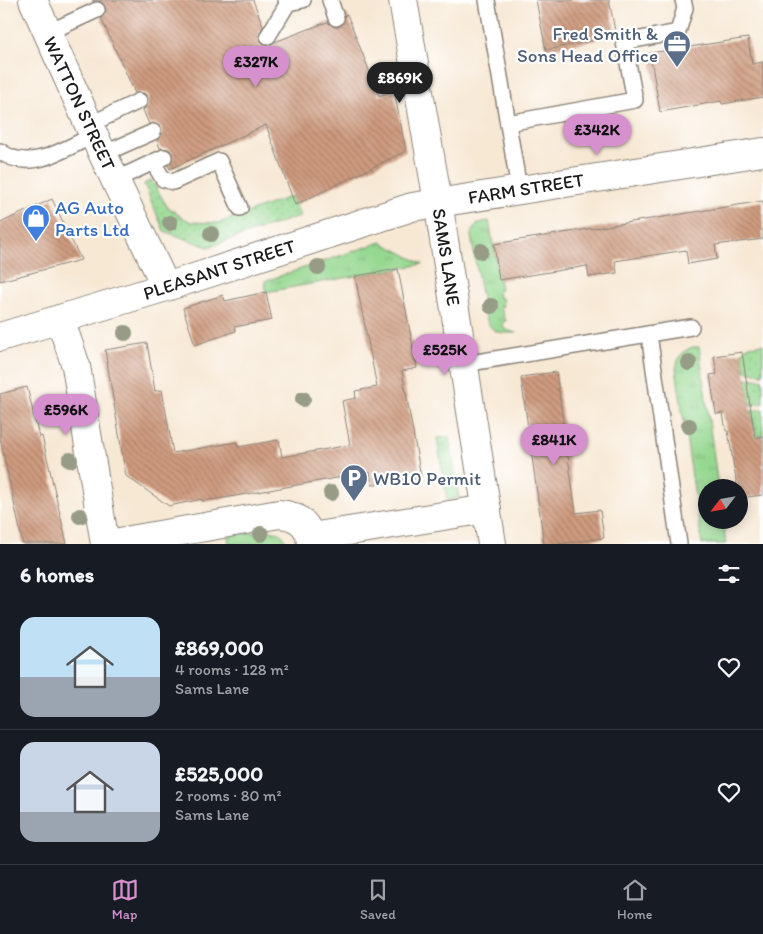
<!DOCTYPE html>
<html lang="en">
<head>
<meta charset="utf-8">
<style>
	:root { --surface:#171b24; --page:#242831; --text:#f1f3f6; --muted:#9ea1a6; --line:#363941; --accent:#d690ce }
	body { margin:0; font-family:Itim,sans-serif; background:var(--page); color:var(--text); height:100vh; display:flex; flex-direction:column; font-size:19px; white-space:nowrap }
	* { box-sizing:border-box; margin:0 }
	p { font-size:16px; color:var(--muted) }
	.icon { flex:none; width:28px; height:28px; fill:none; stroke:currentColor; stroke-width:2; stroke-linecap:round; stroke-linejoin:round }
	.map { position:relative; height:544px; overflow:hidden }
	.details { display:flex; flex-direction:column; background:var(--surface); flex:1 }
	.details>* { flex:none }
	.needle { width:32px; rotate:239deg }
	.buttons { position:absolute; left:698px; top:479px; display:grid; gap:10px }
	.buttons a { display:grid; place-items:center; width:50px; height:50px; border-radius:50%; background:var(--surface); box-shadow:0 2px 12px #0003; font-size:25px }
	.price { position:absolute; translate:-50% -42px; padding:0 11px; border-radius:18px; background:var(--accent); color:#111; font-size:16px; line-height:32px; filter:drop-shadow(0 1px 2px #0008) }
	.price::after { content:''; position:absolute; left:50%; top:30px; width:15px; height:11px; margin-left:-8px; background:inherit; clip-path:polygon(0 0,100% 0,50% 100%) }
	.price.active { background:#222; color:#fff }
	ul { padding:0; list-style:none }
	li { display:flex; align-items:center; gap:15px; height:125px; padding:0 20px }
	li+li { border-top:1px solid var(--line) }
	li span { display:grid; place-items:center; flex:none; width:140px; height:100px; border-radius:15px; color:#555 }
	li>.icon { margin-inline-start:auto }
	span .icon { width:60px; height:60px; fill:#fffc; stroke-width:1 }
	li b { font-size:21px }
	h2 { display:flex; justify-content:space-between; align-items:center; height:60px; padding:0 20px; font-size:21px }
	.menu { display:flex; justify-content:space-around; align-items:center; height:70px; border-top:1px solid var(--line); background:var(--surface); font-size:14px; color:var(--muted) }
	.menu a { display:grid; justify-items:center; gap:2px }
	.menu .active { color:var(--accent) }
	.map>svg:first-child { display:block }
	.grass { fill:url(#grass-tufts); stroke:#597a56 }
	.park { fill:url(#park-dots); stroke:#597a56 }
	.building { fill:url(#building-back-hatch) }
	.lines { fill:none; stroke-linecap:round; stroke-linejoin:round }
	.service-casing { stroke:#8a8278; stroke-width:18 }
	.minor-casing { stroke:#8a8278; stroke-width:30 }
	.tertiary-casing { stroke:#8a8278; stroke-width:30 }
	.service { stroke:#fff; stroke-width:15 }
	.minor { stroke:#fff; stroke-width:28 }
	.tertiary { stroke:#fff; stroke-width:28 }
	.tree { fill:#969c85 }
	.labels { text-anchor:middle; stroke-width:4.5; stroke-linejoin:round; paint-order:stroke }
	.service-label { font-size:19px; fill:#4e5e75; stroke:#fff; text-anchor:end }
	.street-label { font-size:19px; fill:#1c1c1c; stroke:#fff }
	.shop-label { font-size:19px; fill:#366cbe; stroke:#fff; text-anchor:start }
</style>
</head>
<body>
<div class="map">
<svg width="763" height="544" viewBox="0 0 763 544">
	<defs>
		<pattern id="grass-tufts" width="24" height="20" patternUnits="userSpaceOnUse" patternTransform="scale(1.25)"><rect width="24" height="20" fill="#96d890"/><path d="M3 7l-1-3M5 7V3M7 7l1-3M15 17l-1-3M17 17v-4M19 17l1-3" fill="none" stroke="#81b97c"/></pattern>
		<pattern id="park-dots" width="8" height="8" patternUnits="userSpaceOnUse" patternTransform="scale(1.25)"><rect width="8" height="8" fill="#96d890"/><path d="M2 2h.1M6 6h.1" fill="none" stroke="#81b97c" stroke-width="1.8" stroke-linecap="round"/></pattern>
		<pattern id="building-back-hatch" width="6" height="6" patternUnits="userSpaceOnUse" patternTransform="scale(1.25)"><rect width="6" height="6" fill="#cf9b7f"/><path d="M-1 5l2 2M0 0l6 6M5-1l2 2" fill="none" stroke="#a77e67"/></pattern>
	</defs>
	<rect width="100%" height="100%" fill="#fff"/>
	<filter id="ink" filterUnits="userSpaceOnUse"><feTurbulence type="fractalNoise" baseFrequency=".02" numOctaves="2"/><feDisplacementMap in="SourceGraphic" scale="10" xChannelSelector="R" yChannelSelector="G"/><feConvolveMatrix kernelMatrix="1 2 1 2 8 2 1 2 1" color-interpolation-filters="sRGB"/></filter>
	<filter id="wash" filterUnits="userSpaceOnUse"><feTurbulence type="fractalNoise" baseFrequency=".0096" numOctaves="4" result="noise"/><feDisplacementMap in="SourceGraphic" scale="20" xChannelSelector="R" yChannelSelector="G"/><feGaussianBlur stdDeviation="1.12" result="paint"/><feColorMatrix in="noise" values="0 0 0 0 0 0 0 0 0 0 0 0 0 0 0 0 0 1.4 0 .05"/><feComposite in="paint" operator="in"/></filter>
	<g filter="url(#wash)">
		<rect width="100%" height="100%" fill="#f7e8d4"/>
		<g class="grass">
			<path d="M489,221L501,290H498L499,298H502L503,306H500L506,321L503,322L504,329L516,333C495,334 489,331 484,311L471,236C473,225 479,222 489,221Z"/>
			<polygon points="381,242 423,264 266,292 265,281"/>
			<path d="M693,347H699L718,487L706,488V520H723L726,544H702L676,369C678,358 681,351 693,347Z"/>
			<polygon points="449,437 459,498 447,500 437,438"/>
			<path d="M267,530C277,530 284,534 287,544H229L228,536Z"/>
		</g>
		<g class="park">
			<polygon points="151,180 167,206 180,216 191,222 219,223 292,196 300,216 208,247 164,231 144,184"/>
			<polygon points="763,344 763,374 745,371 742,352 749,346"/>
			<polygon points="746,378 763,380 763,403 750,405"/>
			<polygon points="763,409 763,436 757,437 751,411"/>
		</g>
		<g id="blocks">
			<g class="building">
				<polygon points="92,0 253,0 263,26 259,35 260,40 267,45 327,22 334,27 339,27 343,24 345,15 347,14 379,96 394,91 406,151 295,205 266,125 170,169 168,165 172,162 173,153 169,149 160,148 157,141 162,134 161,128 154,123 149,124 143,110 147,106 148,97 144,93 135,93 101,18 106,11 105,6 102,2 93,1"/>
				<polygon points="536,0 609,0 616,36 546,50"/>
				<polygon points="748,38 752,64 763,62 763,97 722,104 721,101 660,112 650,53"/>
				<polygon points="52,199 81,260 0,281 0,223"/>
				<polygon points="763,201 763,239 715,245 717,259 688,264 686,250 615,261 617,273 589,277 587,266 499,280 494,244"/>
				<polygon points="398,269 417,368 402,371 421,477 372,485 370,472 224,498 202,501 202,499 169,506 126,476 105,350 147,343 155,391 162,390 173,453 237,442 238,447 279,440 282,457 350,445 342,401 356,398 355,391 377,387 355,276"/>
				<polygon points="266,292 272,320 234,327 236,331 195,345 183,308 223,295 225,301"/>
				<polygon points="742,352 755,438 763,436 763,495 739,498 728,431 726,431 723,413 716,414 710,375 717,374 714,356"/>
				<polygon points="556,372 576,513 600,510 604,538 559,544 544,544 521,377"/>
				<polygon points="27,387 39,437 42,436 67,544 23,544 0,438 0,394"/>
			</g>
		</g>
	</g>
	<g filter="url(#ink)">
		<use href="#blocks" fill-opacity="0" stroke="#8a8278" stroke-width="1"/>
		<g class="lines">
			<g class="service-casing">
				<g id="service">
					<polyline points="286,0 288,3 303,0"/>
					<polyline points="330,0 336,18"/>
					<polyline points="487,0 519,189"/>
					<polyline points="47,33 97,10"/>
					<polyline points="268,36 288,3"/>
					<polyline points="508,123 635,100 624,42 678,32 685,8 683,0"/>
					<polyline points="89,125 139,101"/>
					<path d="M0,151C29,174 66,148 94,135"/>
					<polyline points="103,154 153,132"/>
					<polyline points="153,162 163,179 173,182 219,161 240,208"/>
					<polyline points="115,180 164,157"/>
					<polyline points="649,334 679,544"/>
					<polyline points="464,364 691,327"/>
				</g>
			</g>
			<g class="minor-casing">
				<g id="minor">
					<polyline points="33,0 89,125 166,287"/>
					<polyline points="60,319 76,366 105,544"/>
					<polyline points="0,337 166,287 412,207 763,152"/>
					<polyline points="311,537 487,509"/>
					<path d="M108,544L279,514C298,515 310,525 311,544"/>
				</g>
			</g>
			<g class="tertiary-casing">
				<polyline id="tertiary" points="403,0 438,202 492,544"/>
			</g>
			<use href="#service" class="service"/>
			<use href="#minor" class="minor"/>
			<use href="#tertiary" class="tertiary"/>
		</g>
		<g class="tree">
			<circle cx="170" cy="223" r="8"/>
			<circle cx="211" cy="234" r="8"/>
			<circle cx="481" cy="251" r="8"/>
			<circle cx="318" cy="267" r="8"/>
			<circle cx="491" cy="306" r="8"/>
			<circle cx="125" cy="333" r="8"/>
			<circle cx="689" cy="363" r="8"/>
			<circle cx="303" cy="399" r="8"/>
			<circle cx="61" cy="410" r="8"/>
			<circle cx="689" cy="426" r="8"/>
			<circle cx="70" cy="460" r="8"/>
			<circle cx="331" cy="493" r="8"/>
			<circle cx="80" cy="516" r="8"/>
			<circle cx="261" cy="534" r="8"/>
		</g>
	</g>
	<defs>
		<g id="office-pin" transform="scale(1.4375)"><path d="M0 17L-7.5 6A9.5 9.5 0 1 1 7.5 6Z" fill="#5c6f8a" stroke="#fff"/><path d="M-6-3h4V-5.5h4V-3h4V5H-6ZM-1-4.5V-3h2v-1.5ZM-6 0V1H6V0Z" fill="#fff"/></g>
		<g id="shop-pin" transform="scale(1.4375)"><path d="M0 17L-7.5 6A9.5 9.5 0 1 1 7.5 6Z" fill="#3f7fe0" stroke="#fff"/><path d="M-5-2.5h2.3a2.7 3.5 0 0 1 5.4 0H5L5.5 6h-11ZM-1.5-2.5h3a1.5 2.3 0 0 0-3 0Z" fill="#fff"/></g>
		<g id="parking-pin" transform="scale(1.4375)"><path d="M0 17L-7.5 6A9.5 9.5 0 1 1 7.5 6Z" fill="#5c6f8a" stroke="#fff"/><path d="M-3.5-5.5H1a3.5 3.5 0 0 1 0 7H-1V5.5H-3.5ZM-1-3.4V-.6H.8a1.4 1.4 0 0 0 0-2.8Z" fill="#fff"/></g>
	</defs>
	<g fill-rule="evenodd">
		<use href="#office-pin" x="677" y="44"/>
		<use href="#shop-pin" x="36" y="218"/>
		<use href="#parking-pin" x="354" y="478"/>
	</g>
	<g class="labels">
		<g class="service-label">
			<text x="658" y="40">Fred Smith &amp;<tspan x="658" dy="22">Sons Head Office</tspan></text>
			<text x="373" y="485" text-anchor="start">WB10 Permit</text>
		</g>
		<g class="street-label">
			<text transform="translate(80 103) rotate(65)" y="7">WATTON STREET</text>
			<text transform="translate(526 188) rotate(-9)" y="7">FARM STREET</text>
			<text transform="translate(447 257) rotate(81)" y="7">SAMS LANE</text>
			<text transform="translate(219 269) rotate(-18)" y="7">PLEASANT STREET</text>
		</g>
		<g class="shop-label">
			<text x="55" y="214">AG Auto<tspan x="55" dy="22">Parts Ltd</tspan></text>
		</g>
	</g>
</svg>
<div class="buttons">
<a><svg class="needle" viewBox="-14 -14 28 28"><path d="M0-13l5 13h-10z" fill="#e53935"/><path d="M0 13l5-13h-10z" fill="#9ea1a6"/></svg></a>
</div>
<b class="price" style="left:256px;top:88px">£327K</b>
<b class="price active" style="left:400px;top:104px">£869K</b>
<b class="price" style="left:597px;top:156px">£342K</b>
<b class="price" style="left:445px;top:376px">£525K</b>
<b class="price" style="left:66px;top:436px">£596K</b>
<b class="price" style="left:554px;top:466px">£841K</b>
</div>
<section class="details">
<h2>6 homes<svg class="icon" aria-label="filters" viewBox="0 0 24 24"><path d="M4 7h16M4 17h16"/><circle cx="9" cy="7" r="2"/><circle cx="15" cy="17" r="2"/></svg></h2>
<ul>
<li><span style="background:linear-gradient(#bfe0f5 60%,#9aa5b1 0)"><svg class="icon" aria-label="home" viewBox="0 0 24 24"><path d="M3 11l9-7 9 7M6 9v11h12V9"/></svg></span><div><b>£869,000</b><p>4 rooms · 128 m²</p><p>Sams Lane</p></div><svg class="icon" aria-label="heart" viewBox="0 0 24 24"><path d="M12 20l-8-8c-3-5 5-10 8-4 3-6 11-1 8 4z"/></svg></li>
<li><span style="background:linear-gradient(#c9d6e8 70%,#9aa5b1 0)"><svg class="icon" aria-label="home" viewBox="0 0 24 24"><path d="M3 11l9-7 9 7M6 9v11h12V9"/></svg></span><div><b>£525,000</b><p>2 rooms · 80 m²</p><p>Sams Lane</p></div><svg class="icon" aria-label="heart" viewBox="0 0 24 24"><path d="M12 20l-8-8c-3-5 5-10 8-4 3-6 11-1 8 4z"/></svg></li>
</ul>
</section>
<nav class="menu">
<a class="active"><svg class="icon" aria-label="map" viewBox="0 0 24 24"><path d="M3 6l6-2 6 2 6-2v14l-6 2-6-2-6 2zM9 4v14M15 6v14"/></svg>Map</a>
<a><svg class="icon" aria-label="saved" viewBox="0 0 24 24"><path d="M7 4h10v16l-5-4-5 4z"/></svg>Saved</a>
<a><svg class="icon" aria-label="home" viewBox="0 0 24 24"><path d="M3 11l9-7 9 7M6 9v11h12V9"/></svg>Home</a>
</nav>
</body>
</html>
